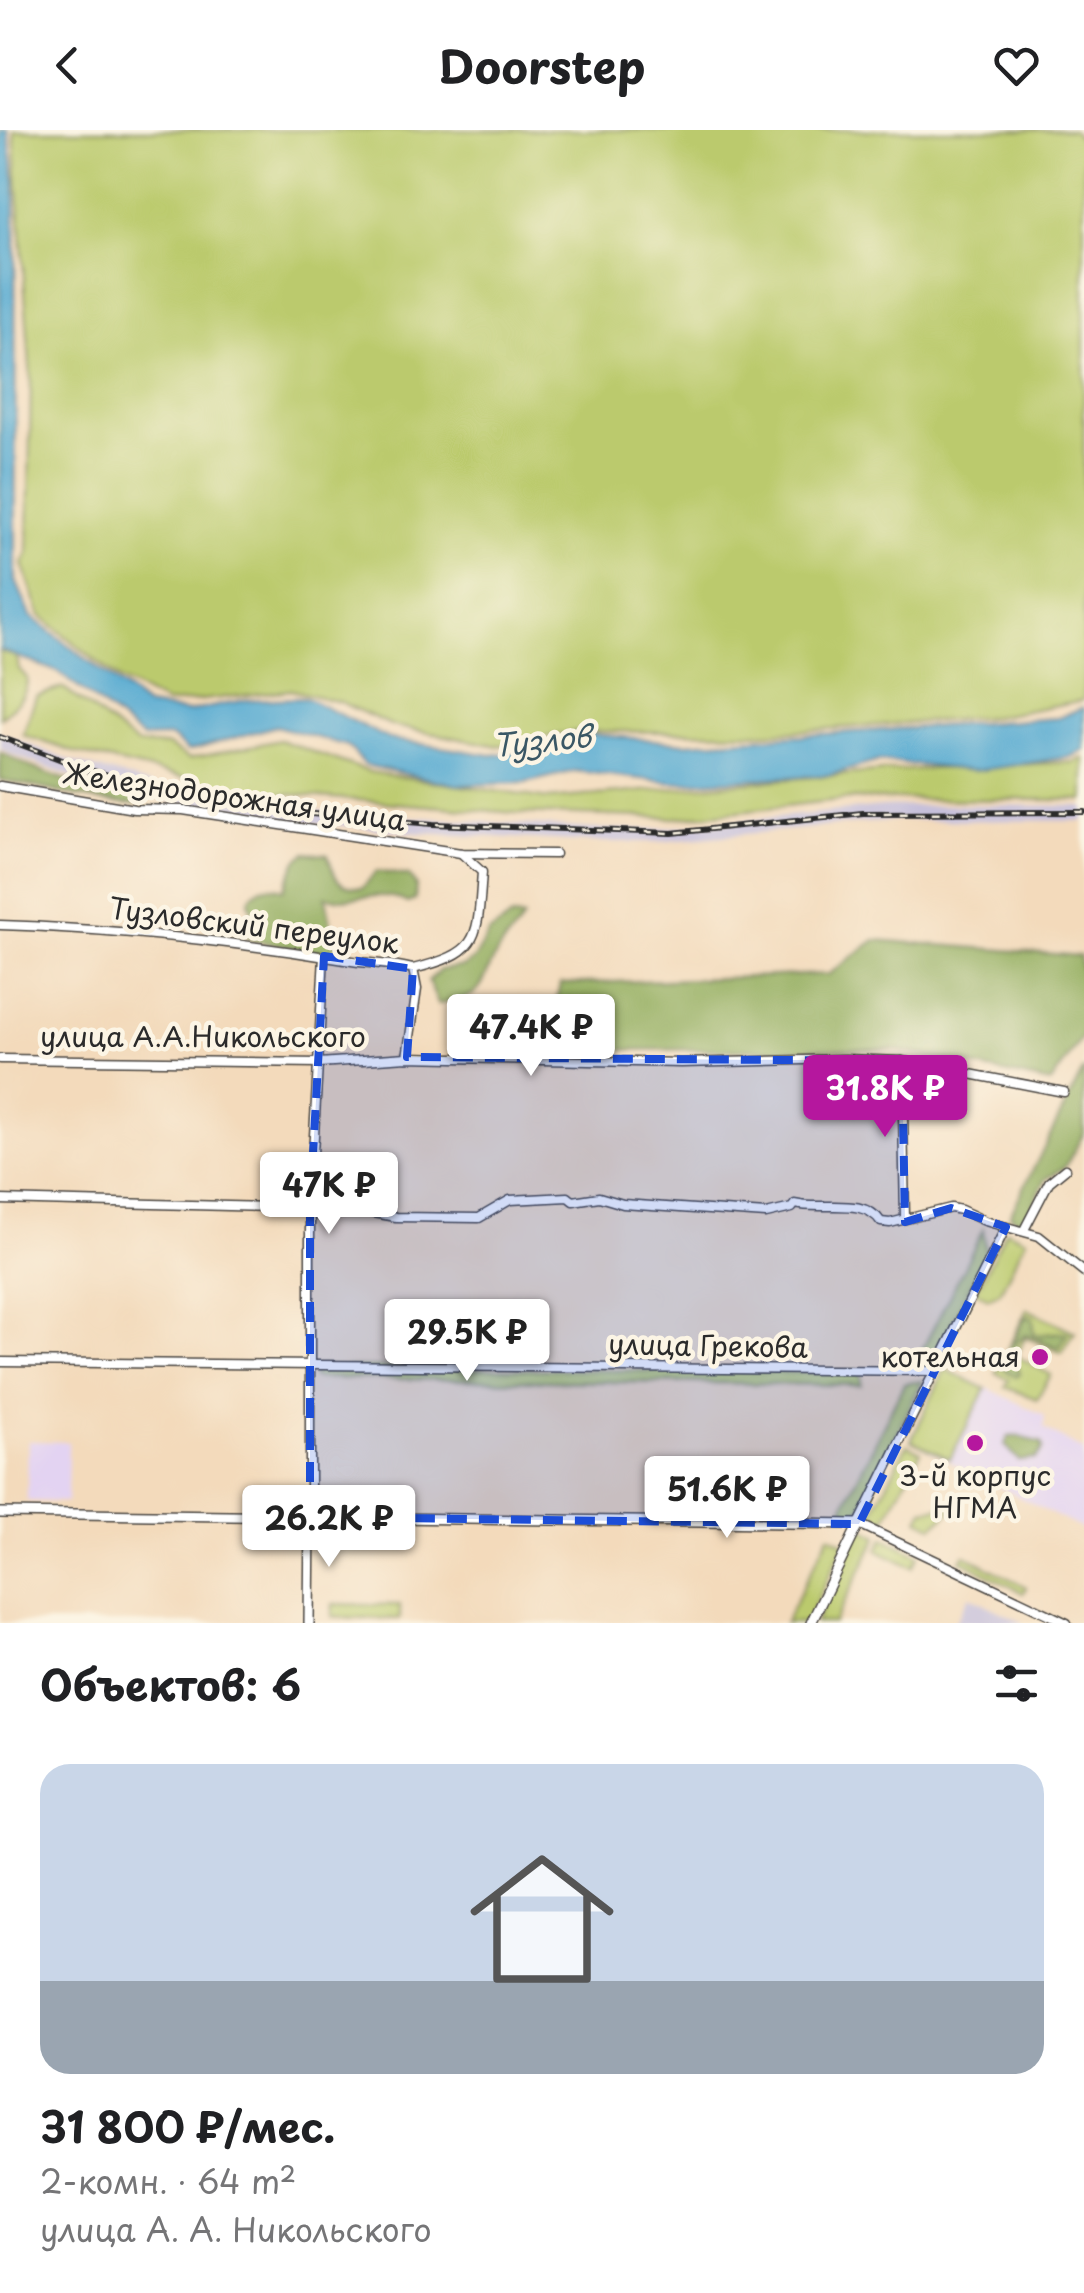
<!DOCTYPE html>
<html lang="ru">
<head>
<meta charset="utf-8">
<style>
	:root { --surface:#fff; --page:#f6f6f6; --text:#202124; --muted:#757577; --line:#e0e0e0; --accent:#b5179e }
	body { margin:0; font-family:"Playpen Sans",sans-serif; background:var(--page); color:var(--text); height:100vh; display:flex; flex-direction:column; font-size:38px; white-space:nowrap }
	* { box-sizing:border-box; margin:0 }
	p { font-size:32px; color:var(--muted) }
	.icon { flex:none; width:55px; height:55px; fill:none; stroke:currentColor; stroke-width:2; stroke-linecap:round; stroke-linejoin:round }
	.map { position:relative; height:1493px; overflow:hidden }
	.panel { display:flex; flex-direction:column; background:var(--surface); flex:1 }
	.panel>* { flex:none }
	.price { position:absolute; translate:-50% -85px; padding:0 22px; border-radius:10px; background:#fff; color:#222; font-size:32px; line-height:65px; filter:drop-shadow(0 2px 5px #0008) }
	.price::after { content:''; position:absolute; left:50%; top:60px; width:30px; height:22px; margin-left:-15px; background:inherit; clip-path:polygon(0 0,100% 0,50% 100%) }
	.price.current { background:var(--accent); color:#fff }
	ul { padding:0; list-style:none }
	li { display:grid; align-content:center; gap:20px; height:530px; padding:0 40px }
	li+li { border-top:2px solid var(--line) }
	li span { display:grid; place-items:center; height:310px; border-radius:30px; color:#555 }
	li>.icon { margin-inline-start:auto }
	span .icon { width:180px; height:180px; fill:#fffc; stroke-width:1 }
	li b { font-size:42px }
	h2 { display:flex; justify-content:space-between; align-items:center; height:120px; padding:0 40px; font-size:42px }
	header { display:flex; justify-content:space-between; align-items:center; height:130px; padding:0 40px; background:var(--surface); font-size:45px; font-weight:700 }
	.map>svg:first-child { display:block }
	.built { fill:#e3d3f2 }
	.industrial { fill:#c6c0da }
	.green { fill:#bbca6d; stroke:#737a4c; stroke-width:2.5 }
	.forest { fill:#94ae60; stroke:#606c46; stroke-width:2.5 }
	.water { fill:#56aad1; stroke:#406a7e; stroke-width:2.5 }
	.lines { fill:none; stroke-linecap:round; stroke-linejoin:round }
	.minor-casing { stroke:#494541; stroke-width:11 }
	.tertiary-casing { stroke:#494541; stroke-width:12 }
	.minor { stroke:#fff; stroke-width:8 }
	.tertiary { stroke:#fff; stroke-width:9 }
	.rail-casing { stroke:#2b2b2b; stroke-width:6 }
	.rail { stroke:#fcf5e5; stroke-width:2.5; stroke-dasharray:8; stroke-linecap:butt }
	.marked { fill:#1d4ed8; fill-opacity:0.2; stroke:#1d4ed8; stroke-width:8; stroke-dasharray:20 12; stroke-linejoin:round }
	.poi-dot { fill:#b5179e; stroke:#fcf5e5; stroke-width:4 }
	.labels { text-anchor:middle; stroke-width:9; stroke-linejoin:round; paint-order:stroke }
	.street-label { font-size:28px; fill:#2b2b2b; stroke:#fcf5e5 }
	.poi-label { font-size:28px; fill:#2b2b2b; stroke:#fcf5e5; text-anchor:end }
	.water-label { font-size:30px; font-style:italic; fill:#3a5765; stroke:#fcf5e5 }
</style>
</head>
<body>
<header><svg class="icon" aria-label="back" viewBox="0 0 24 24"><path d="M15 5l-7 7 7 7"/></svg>Doorstep<svg class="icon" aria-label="heart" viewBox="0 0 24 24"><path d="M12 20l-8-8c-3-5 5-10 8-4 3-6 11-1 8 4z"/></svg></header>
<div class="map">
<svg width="1084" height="1493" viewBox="0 0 1084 1493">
	<rect width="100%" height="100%" fill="#fcf5e5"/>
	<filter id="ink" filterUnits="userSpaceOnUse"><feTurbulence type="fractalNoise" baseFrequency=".01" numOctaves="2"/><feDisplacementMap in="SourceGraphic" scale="20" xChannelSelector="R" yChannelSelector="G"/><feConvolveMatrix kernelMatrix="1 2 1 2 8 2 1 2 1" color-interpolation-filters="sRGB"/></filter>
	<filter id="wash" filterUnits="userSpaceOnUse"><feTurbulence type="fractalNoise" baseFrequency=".0048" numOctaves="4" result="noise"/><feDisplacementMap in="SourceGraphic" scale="40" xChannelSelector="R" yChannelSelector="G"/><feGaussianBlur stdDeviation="2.25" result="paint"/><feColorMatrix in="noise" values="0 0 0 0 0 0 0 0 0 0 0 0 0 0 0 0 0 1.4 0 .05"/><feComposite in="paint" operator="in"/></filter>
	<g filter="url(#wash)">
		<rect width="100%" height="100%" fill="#f3dabb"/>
		<g class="built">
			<polygon points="944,1237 1045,1286 1043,1298 1084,1321 1084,1400 909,1311"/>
			<polygon points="28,1311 68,1312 67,1372 27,1371"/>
		</g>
		<g class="industrial">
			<polygon points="0,603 74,632 177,662 280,678 591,699 656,699 882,677 946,675 1084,676 1084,691 898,690 658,712 594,712 417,703 275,689 196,677 130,662 64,644 13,625 0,618"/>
			<polygon points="969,1466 1024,1493 955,1493"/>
		</g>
		<g class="green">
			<polygon points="14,0 1073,0 1084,14 1084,570 994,587 768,603 580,601 498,616 393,596 340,572 291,560 167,574 120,551 40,485 23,434 28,423 31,250"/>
			<path d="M0,521L17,527L19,539L27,548C28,565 13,578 0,588Z"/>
			<polygon points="63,558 137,614 168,616 189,629 280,610 370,642 548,669 886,641 1074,632 1084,628 1084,670 848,669 676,688 516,683 235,660 74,622 23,605 36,566"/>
			<polygon points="983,1100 986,1124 930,1238 914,1236"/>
			<polygon points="1006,1100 1026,1109 1000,1162 988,1168 976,1161"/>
			<polygon points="1027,1179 1075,1202 1062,1223 1025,1207 1017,1226 1051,1245 1037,1269 1005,1257 1009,1250 996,1243"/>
			<polygon points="319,1237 861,1243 861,1255 313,1248 314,1241"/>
			<polygon points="945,1239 986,1259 950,1329 911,1311"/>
			<polygon points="923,1251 857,1386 840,1384 904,1254"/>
			<polygon points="907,1315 921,1322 885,1390 872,1383"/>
			<polygon points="948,1376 951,1381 933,1396 919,1389 924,1380"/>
			<polygon points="861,1397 878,1406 834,1493 815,1493"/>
			<polygon points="829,1405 845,1413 806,1493 785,1493"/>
			<polygon points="884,1408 919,1425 913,1437 878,1420"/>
			<polygon points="965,1425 1026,1457 1023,1463 961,1430"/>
			<polygon points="333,1474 400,1475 400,1489 332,1487"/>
		</g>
		<g class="forest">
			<path d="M0,622L33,638L72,652L136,666L142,673C121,681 30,654 0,650Z"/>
			<path d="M306,723L328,725C335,748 336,757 362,758L377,741L409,746L416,755L415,770L407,773C380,757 355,774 326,767L335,818L332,824L251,810L246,804L253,783L249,771C257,755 268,755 284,759L297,730Z"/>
			<path d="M512,787L523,788C516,804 507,806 499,820C478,855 488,868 438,874L428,851L440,840L464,836L474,829L489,803Z"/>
			<polygon points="875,810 1080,826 1084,857 1084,905 1051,953 892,919 546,920 560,854 829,844"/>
			<polygon points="1084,939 1084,1003 1065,1037 1046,1049 1024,1094 1010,1085"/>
			<path d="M1026,1186L1033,1188L1034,1204C1048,1206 1054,1201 1068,1203L1059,1218L1026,1204L1016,1212L1014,1228L1019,1244L1016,1247L1001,1237L1002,1232Z"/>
			<polygon points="1018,1306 1041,1313 1043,1319 1036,1329 1019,1331 1005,1315 1008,1307"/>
		</g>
		<polygon class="water" points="0,0 8,0 15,52 16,451 31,486 146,576 188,582 244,570 306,568 389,609 491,625 523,622 579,603 686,613 1058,588 1084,577 1084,620 1070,627 975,641 879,631 830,645 675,653 575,641 525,653 457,655 365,635 348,616 276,596 188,621 171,607 143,608 58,542 0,520"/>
	</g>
	<g filter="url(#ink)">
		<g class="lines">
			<g class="minor-casing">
				<g id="minor">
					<polyline points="0,656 134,679 183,680 461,723 555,724"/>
					<path d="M0,795C116,799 230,811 345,830C368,834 390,833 413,839L417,859L407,927"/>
					<path d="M413,839C482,822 477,809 482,742L461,723"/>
					<polyline points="0,929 319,933 407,927 681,933 845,929 902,931 1064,962"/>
					<polyline points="902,931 905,1088"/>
					<path d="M0,1070L310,1078L325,1084L346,1078L396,1087L479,1088L510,1070L568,1067L573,1071L599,1067L623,1074L766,1084L792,1078L795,1074C822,1081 864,1066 881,1092L890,1093L951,1078L961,1080L985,1091L1039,1106L1084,1142"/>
					<polyline points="1006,1097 859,1394 1067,1493"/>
					<polyline points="1024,1100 1049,1052 1065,1039"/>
					<polyline points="0,1232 934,1241"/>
					<polyline points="310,1387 310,1078 324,826"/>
				</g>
			</g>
			<g class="tertiary-casing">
				<g id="tertiary">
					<polyline points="0,1383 859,1394 811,1493"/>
					<polyline points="309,1493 310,1387"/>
				</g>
			</g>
			<use href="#minor" class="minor"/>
			<use href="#tertiary" class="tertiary"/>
			<g class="rail-casing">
				<polyline id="rail" points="0,607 89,640 187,666 288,682 433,694 672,703 863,683 1084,682"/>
			</g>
			<use href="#rail" class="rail"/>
		</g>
	</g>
	<path class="marked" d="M324,826L413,839L407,927L902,931L905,1092L951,1078L1006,1097L859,1394L310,1387V1078Z"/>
	<g class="poi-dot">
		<circle cx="1040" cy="1227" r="10"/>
		<circle cx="975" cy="1313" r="10"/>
	</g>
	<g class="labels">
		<g class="street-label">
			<text transform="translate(234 667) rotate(8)" y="10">Железнодорожная улица</text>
			<text transform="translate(254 796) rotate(7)" y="10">Тузловский переулок</text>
			<text x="203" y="917">улица А.А.Никольского</text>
			<text transform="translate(708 1216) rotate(1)" y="10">улица Грекова</text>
		</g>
		<g class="poi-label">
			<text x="1020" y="1237">котельная</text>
			<text x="975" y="1356" text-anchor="middle">3-й корпус<tspan x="975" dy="32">НГМА</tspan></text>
		</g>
		<g class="water-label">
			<text transform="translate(542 612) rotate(-6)" y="10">Тузлов</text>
		</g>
	</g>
</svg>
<b class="price" style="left:531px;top:949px">47.4K ₽</b>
<b class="price current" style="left:885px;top:1010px">31.8K ₽</b>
<b class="price" style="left:329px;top:1107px">47K ₽</b>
<b class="price" style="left:467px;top:1254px">29.5K ₽</b>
<b class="price" style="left:727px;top:1411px">51.6K ₽</b>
<b class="price" style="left:329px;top:1440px">26.2K ₽</b>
</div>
<section class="panel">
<h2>Объектов: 6<svg class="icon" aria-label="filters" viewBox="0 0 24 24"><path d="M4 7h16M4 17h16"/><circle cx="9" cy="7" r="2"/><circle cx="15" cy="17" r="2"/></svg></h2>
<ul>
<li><span style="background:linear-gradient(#c9d6e8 70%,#9aa5b1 0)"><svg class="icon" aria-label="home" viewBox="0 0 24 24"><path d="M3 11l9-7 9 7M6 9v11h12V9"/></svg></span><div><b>31 800 ₽/мес.</b><p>2-комн. · 64 m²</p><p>улица А. А. Никольского</p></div></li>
</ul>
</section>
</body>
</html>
